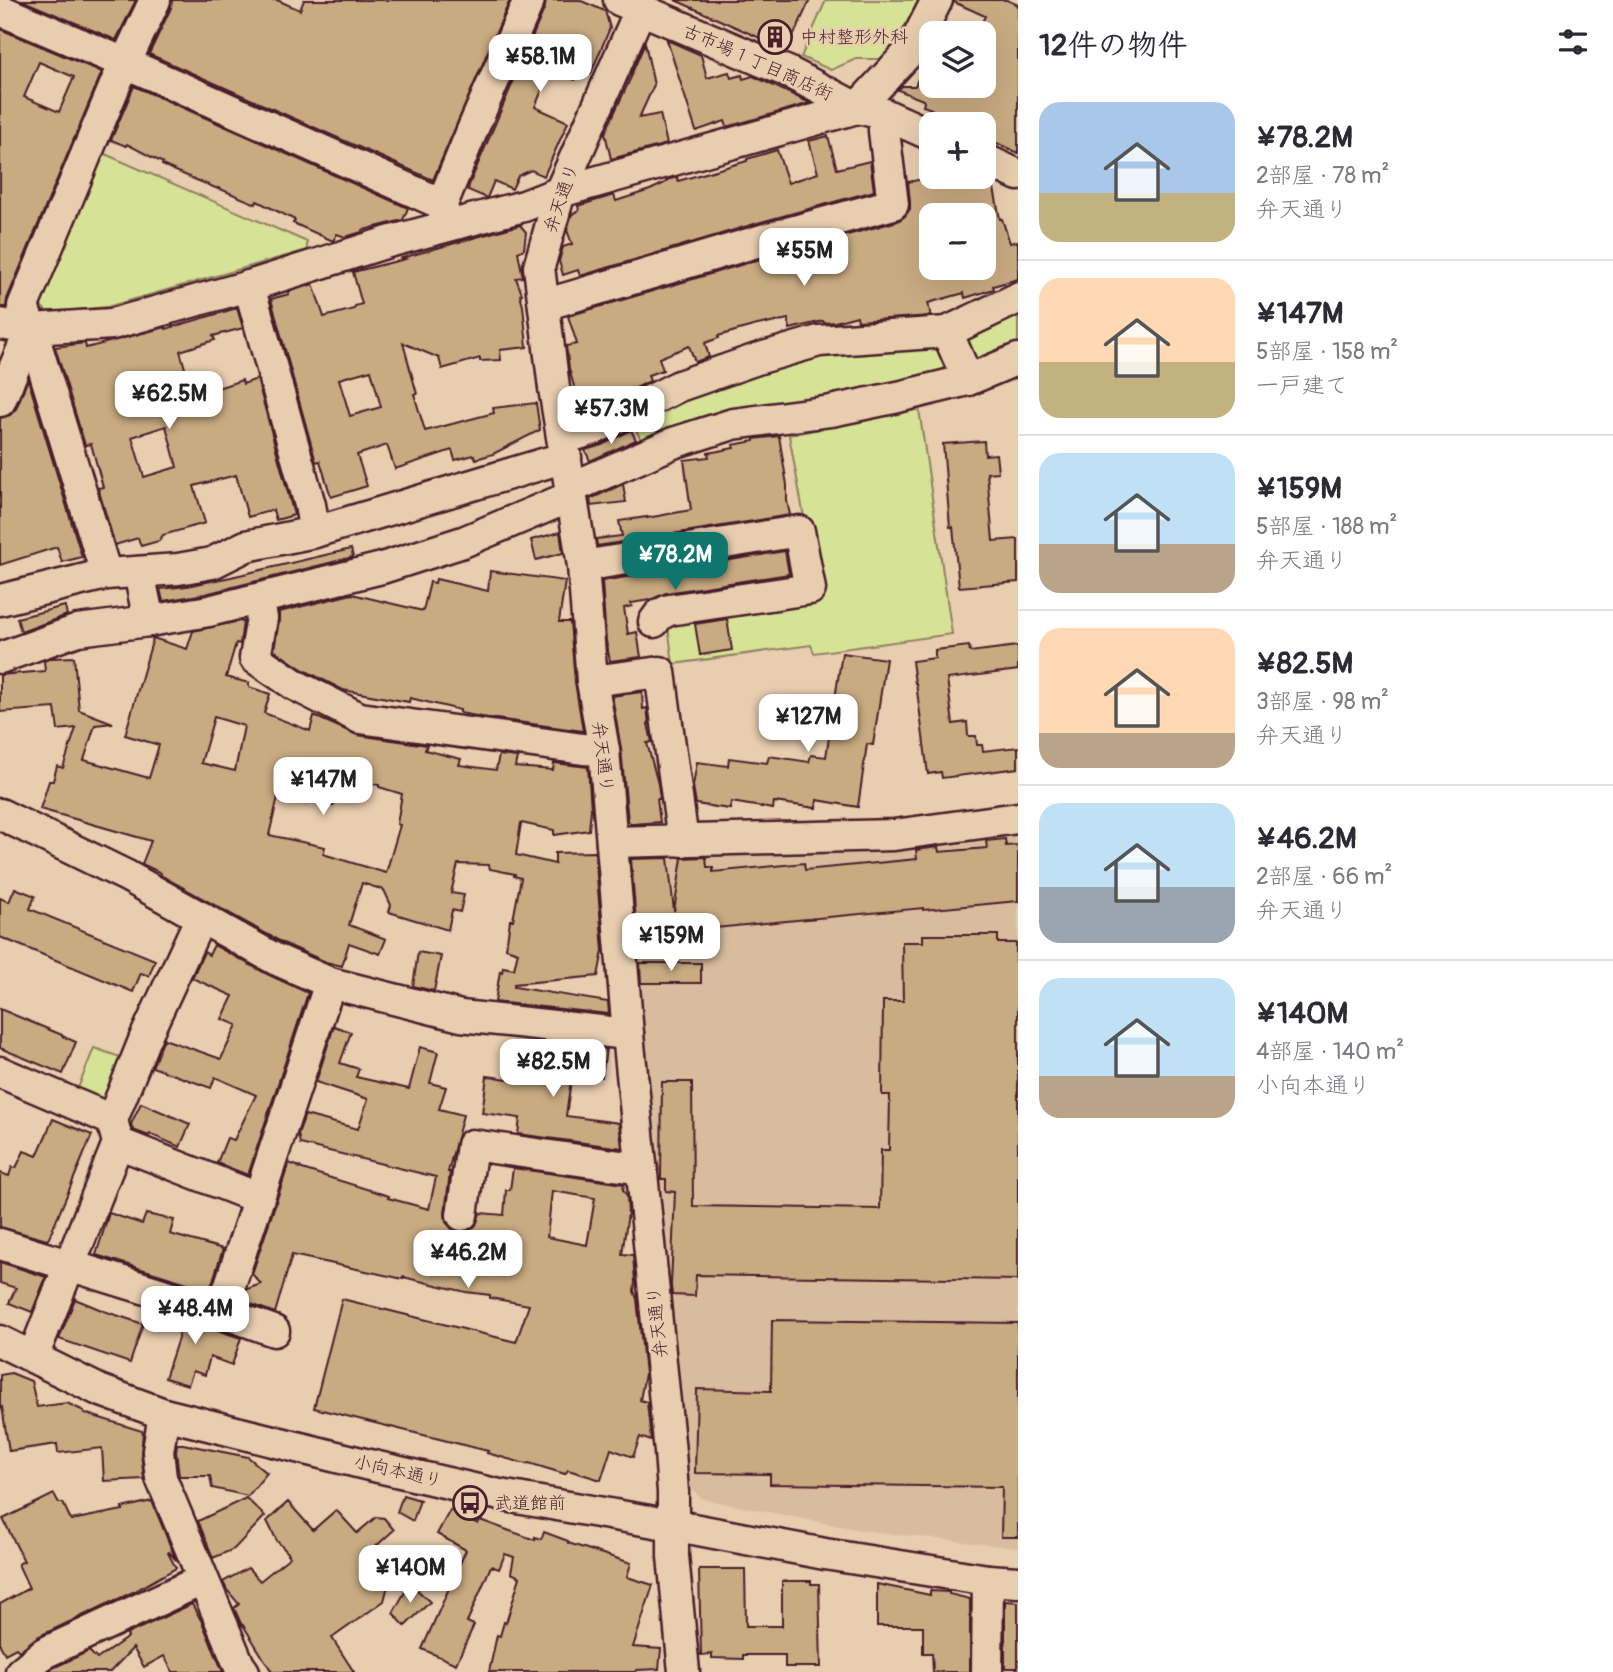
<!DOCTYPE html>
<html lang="ja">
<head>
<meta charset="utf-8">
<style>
	:root { --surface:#fff; --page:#f7f7f7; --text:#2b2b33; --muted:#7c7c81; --line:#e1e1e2; --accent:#0f766e }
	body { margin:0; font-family:Pangolin,"Klee One",sans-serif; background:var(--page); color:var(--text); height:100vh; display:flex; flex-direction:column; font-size:26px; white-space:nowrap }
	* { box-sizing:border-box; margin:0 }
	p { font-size:23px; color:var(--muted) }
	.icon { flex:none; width:38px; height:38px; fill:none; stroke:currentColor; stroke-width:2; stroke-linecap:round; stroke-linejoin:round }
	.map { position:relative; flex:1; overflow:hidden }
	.sheet { display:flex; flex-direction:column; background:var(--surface); width:595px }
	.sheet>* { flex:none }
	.buttons { position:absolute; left:919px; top:21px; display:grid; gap:14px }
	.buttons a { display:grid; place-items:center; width:77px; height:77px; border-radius:14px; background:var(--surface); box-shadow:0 7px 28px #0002; font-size:35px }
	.price { position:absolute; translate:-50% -60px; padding:0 16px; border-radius:14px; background:#fff; color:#222; font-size:23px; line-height:46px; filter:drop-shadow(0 2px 4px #0008) }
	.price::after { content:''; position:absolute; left:50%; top:42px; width:21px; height:16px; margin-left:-10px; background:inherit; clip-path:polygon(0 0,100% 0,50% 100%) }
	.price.current { background:var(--accent); color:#fff }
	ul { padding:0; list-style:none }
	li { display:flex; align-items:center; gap:21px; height:175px; padding:0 21px }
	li+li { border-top:2px solid var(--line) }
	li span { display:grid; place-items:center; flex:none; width:196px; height:140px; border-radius:21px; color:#555 }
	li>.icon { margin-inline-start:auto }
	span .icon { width:84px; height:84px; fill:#fffc; stroke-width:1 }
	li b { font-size:30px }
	h2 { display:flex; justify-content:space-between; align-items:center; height:84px; padding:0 21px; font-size:30px }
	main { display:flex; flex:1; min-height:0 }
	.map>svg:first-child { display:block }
	.built { fill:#d9bc9d }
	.green { fill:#d6e295; stroke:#908060; stroke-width:2 }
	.building { fill:#c9ab82; stroke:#4a1f2b; stroke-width:2; fill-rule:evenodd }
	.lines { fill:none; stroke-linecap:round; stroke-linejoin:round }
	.minor-casing { stroke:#4a1f2b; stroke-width:35 }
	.minor { stroke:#e8cdaf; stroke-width:30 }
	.labels { text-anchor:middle; stroke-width:5; stroke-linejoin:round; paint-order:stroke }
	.poi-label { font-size:18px; fill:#4a1f2b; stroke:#e8cdaf; text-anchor:start }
	.street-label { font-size:18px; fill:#4a1f2b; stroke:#e8cdaf }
</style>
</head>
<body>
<main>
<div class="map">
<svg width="1018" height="1672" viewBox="0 0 1018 1672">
	<rect width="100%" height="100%" fill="#e8cdaf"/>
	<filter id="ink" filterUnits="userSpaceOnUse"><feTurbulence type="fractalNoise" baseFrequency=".0143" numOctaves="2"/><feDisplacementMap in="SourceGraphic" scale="14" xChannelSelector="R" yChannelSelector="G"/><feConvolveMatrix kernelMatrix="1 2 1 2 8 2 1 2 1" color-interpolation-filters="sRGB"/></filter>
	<g filter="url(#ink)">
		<polygon class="built" points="1018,826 1018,1548 860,1530 702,1499 683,1481 620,861 628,849"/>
		<g class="green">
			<polygon points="826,0 919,0 903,37 882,59 856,59 831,70 801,57"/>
			<polygon points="98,151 307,242 307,250 107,307 67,311 46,311 34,299"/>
			<polygon points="1018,305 1018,352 972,371 960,337"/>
			<polygon points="944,341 958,375 644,446 630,417 820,346"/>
			<polygon points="919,409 952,634 814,653 811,645 673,664 668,626 673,620 819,599 789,435"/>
			<polygon points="94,1048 126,1059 108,1109 75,1096"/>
		</g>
		<g class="building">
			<polygon points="21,0 136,0 116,40"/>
			<polygon points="172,0 277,0 300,10 304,0 510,0 433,180 149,54 171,8"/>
			<polygon points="546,0 579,0 605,11 610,28 591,73 589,64 588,68 582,65 575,80 551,68 535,107 568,122 544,176 531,170 518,176 512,189 494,181 487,198 468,190 469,185 545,7"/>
			<polygon points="675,0 810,0 787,50"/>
			<polygon points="954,0 1007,0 1018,5 1018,153 984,137 984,124 960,124 939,115 940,113 931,109 931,112 929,108 923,106 924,102 923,100 898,90 902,86 915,86 931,50 931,86 971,86 984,91 984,33 978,30 985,16 954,2"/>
			<path d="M0,29L102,72L7,299L6,307H0ZM39,62L74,77L59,112L24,97Z"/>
			<polygon points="667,40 701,55 707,78 729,72 731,78 742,75 743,79 753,76 810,103 727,127 725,121 696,131"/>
			<polygon points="645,43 654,85 639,118 660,114 667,144 611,159 605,133 632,75 631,75"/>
			<polygon points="134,86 408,208 403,220 363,230 362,232 345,237 337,234 333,241 293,223 295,220 257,201 256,204 218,188 218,189 194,179 162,165 163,163 127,144 126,146 111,140"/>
			<polygon points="828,136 837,169 870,161 874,191 761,222 580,276 578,270 563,275 559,261 563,247 572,244 567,230 572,214 579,211 578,206 614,195 616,201 650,190 665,183 667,180 677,177 678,181 747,161 747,159 777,150 788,183 818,173 809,141"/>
			<path d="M928,177H962L964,183L984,178L993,183L1000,219H1002L1010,243L1018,241V279L993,286L994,289L965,298L964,293L928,303L931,316L858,321L857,316L835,322L824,323L823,321L790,329L788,319L767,324V323L753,326L718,336L719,338L705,343L709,357L695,362L689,346L659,358L663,370L648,375L650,381L630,391L616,396L617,398L611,401L581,410L569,369L566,346L577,344L568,316L771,256L898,221L905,216L910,209V202L908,182L928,178ZM961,210L962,215H984V268H949L931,273V215Z"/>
			<path d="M520,225L526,232L524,249L518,252L523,277L516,278L522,294L520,295L523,306L527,347L500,350L501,360L480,361V358L442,369L439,358L403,343L417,394H414L425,431L494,413L493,408L536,403L540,430L493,454L476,459L474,455L455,460L452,450L395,469L387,445L357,455L367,486L331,497L320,461L316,462L271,299L289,294L288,292L313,284L324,317L354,309L355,306L362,304L353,272L405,259L402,258ZM371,370L381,407L350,416L339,379Z"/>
			<path d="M237,308L243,328L213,336L215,340L180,351L193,396L242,380L243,384L257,379L294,515L276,520L273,510L248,517L236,475L194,486L205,523L163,535L159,541L141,546L138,538L115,545L98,488L103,487L91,444L85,445L55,347L85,343L86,348L166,327V329ZM166,426L177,467L144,477L132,437Z"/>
			<polygon points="28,379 82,557 62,562 57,547 0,565 0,418 10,415 16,409"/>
			<polygon points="631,430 636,440 590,461 585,450 602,445"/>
			<polygon points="779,436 787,485 787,501 790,515 597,546 596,539 622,536 619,521 647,517 647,518 691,510 684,460 709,457 708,453 734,448 733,445 754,441 754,439"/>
			<polygon points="984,441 985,455 996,454 998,472 987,473 993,541 1018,539 1018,582 959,587 953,527 950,527 943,444"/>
			<polygon points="623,484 626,502 591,506 590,499"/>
			<polygon points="560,532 563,553 536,560 531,540"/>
			<polygon points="351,549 353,557 205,594 163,601 160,589 187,586 231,577"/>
			<polygon points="785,551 789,574 666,593 650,600 631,603 632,606 624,608 628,634 637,632 641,657 610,661 606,641 602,581"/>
			<polygon points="490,571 565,581 559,622 570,622 575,682 583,731 482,717 460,713 460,710 410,698 409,702 343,690 302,669 274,650 279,621 279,612 352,594 423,611 430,582 435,583 436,579 488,591"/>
			<polygon points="65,606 67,615 21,632 17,618"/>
			<polygon points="727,619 732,650 700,655 695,624"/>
			<path d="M240,621L243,622L240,644L236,643L226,677L249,683V687L270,694L264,713L310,731L314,716L357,735L427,745L425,750L461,759L459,765L496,770L499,755L517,757L515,767L553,770L554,763L588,767L591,809L589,830L554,835V830L521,823L516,855L555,864V853L595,852L603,951L598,976L514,984V987L608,1002L609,1014L495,1002L500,971L502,972L503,967L514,969L518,952L506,948L510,920H513L521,878L514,876L515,874L490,869L489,865L458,864L451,893L464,895L460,912L452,910L448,930L389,912L391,905L384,890L362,883L349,925L386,939L380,954L349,943L342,966L326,962L283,943L160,875L161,873L142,864L151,841L40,809L49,781H53L57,766L63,768L76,728L58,730L55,708L0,712V675L45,671L44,661L51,658L74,657L79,710L113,723L95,725L84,760L149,778L159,745L125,735L153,638L187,649L193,631ZM214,717L244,726L235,771L201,763ZM340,779L379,785V787L402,794L397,824L400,825L386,873L323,854L325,847L269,835L278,797L307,804L308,799L333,806Z"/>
			<polygon points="969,646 970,652 1018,646 1018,670 947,679 953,724 967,722 968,736 976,736 977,745 982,745 983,751 1018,747 1018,768 942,778 941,772 928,774 916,683 915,683 912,661 935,658 935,650"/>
			<polygon points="842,653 886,659 873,745 867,744 858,807 817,800 816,808 774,802 773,809 731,802 730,809 696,804 693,786 697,762 728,766 729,758 767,763 769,756 809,762 811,755 826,757"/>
			<polygon points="642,692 643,709 647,708 649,724 648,724 652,742 647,743 658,784 660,799 657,799 660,822 631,824 628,821 621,749 612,696"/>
			<polygon points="1005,839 1006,846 1018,845 1018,901 923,910 923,908 765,923 706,929 705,916 636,922 631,859 668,858 674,911 682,858 706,857 707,867 713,867 713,872 804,863 805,870 917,859 916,850 938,847 939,852 987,848 986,841"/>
			<polygon points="15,888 35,896 30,909 155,960 149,976 141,973 133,992 0,937 0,898 9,902"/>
			<polygon points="923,935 998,935 998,943 1016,943 1016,988 1018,988 1018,1280 696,1275 695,1296 672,1295 671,1285 675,1192 666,1191 666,1179 661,1179 662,1082 692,1082 693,1206 880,1209 881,1150 889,1150 890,1095 882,1095 883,1001 903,1001 902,942 923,942"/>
			<polygon points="214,945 267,974 308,993 248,1175 217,1163 227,1138 234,1140 256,1095 215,1077 211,1088 152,1067 164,1039 221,1059 237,1025 222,1019 233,996 192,978 204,952 209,955"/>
			<polygon points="418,952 441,956 434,991 413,986"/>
			<polygon points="640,963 701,963 701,983 641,983"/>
			<polygon points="0,1009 62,1035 62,1036 76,1042 63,1074 0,1048"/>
			<path d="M334,1026L351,1032L340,1063L359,1069L356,1077L409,1089L420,1047L438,1052L430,1083L446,1087L439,1109L463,1115L448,1172H450L445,1213L446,1222L452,1229L460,1232L469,1231L476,1225L480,1213L504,1215L506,1190H510L513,1168L624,1184L623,1190L627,1196L628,1214L622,1254L633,1255L635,1282L634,1291L637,1299L645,1374L640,1400L647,1402L651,1441L640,1437L633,1457L611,1449L601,1480L568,1470L565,1474L529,1463L526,1464L487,1453L488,1451L314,1408L342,1299L516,1342L529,1305L490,1298V1295L466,1292L403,1277V1279L292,1255L275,1313L243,1301L247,1289L261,1284L252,1274L289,1163L300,1167L299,1168L389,1196L388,1198L429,1209L436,1177L300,1144L298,1134L305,1115L358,1129L368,1099L316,1082ZM552,1191L595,1198L587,1245L547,1237Z"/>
			<polygon points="548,1043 606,1049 602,1077 572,1073 566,1116 619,1123 622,1148 518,1134 520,1118 482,1113 487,1076 541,1084"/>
			<polygon points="141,1103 190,1124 180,1147 150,1134 149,1136 133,1130 131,1124"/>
			<polygon points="53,1119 92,1135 49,1238 47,1240 0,1227 0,1173 9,1176 12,1167 16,1168 24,1151 37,1156"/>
			<polygon points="109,1213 142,1224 146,1214 174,1220 170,1234 223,1249 210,1290 96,1255"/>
			<polygon points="0,1262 46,1277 32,1312 9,1303 16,1288 0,1283"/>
			<polygon points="75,1299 104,1311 143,1324 130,1363 59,1339"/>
			<polygon points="150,1308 241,1338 232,1365 210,1357 205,1375 193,1371 188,1385 165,1378 180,1332 146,1320"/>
			<polygon points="772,1320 1018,1323 1018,1537 1001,1537 1002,1487 770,1484 770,1474 695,1473 697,1389 771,1391"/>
			<polygon points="11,1373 31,1381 37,1407 67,1403 84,1411 84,1413 142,1431 143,1433 141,1453 144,1479 104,1481 102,1448 58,1453 57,1444 9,1451 2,1407 0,1408 0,1375"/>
			<polygon points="177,1444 183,1444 248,1457 267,1473 248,1496 212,1488 210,1476 179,1476 176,1451"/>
			<polygon points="54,1494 59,1503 63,1503 71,1520 123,1510 122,1508 152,1501 176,1560 169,1552 168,1553 176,1568 133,1592 37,1637 19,1651 16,1648 5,1654 0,1645 0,1604 29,1588 18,1564 24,1561 3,1519"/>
			<polygon points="403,1495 420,1500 413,1521 397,1512"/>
			<polygon points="246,1498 265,1516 234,1549 213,1558 198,1521"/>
			<polygon points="288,1502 313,1530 336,1510 357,1533 376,1517 384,1518 394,1530 375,1547 393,1566 384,1601 332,1638 354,1672 272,1672 243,1625 242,1626 234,1608 239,1604 227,1590 223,1582 248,1568 260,1581 290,1557 288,1555 289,1554 277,1541 267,1521"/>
			<polygon points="450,1510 478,1524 480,1520 535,1540 535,1537 541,1539 544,1532 568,1541 568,1543 631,1563 627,1577 653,1585 633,1647 661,1649 659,1669 637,1670 636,1672 489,1672 497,1635 500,1636 504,1622 506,1623 520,1577 511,1573 514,1557 505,1554 499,1569 491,1566 467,1622 474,1625 456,1664 422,1649 466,1550 437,1534"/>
			<polygon points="699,1569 745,1569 746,1626 782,1626 782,1581 811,1581 811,1584 819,1584 821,1667 785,1667 785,1655 743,1655 743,1659 712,1658 712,1654 701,1655"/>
			<polygon points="410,1583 430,1602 405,1626 393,1613"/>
			<polygon points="877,1584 930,1595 930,1591 949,1592 949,1594 970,1599 970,1672 933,1672 932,1653 923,1653 923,1626 877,1626"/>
			<polygon points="1005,1601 1018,1602 1018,1668 1005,1668"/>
			<polygon points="192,1604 202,1622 223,1672 173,1672 164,1656 144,1667 133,1648 110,1672 48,1672 53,1668 89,1651 97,1659 128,1637 127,1634"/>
		</g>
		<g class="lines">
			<g class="minor-casing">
				<g id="minor">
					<polyline points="619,0 788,72 857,108 884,114 931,135"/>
					<polyline points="0,10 139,69 442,204"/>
					<polyline points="640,10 560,192 539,267 554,388 583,566 592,681 604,750 628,1034 670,1452 673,1492 673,1556 684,1672"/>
					<polyline points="984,159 1018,175"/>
					<polyline points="446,223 442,204 474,126 529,0"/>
					<polyline points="249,286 310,505 315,532"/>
					<polyline points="544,305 766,239 893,204 884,131 884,114"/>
					<polyline points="0,324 31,329 112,324 249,286 388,242 524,206 560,192 857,108 912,49 937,0"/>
					<polyline points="947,332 968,380"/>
					<polyline points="0,401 31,329"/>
					<polyline points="563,439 594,429 679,386 757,359 819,341 947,332 1018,298"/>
					<polyline points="571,488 673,443 733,424 831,411 898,397 968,380 1018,359"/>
					<polyline points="583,566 799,531 810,589 669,610 659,615 654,622"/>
					<polyline points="139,572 149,621"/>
					<polyline points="106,574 37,347 23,306 118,78 155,0"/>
					<polyline points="0,600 106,574 178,569 212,563 246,546 315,532 566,457"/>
					<polyline points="258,600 262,618 255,658 295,685 360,718 583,749 604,750"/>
					<polyline points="0,658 78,630 149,621 209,611 382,568 463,542 572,496"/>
					<polyline points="592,681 660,672 683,841"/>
					<polyline points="0,814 127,876 275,959 330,983 461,1016 628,1034"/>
					<polyline points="612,842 894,835 1018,818"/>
					<polyline points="0,1072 112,1120"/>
					<polyline points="118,1143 258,1198"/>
					<polyline points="462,1215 472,1145 642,1169"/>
					<polyline points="0,1244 221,1312 274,1331"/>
					<polyline points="221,1312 330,983"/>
					<polyline points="0,1341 99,1390 164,1414 365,1464 500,1495 672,1525 825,1554 988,1580 1018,1582"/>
					<polyline points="33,1357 118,1143 112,1120 145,1038 201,917"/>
					<polyline points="164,1414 158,1451 161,1478 239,1665 244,1672"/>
					<polyline points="21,1672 44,1653 202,1580"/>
					<polyline points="987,1672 988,1580"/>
				</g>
			</g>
			<use href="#minor" class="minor"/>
		</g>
	</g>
	<defs>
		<g id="building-ring" transform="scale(1.75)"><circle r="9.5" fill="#e8cdaf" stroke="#4a1f2b" stroke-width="1.5"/><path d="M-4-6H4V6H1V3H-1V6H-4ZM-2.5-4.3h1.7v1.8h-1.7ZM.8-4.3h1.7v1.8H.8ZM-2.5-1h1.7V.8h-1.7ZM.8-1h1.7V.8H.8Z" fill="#4a1f2b"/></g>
		<g id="bus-ring" transform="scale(1.75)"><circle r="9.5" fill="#e8cdaf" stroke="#4a1f2b" stroke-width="1.5"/><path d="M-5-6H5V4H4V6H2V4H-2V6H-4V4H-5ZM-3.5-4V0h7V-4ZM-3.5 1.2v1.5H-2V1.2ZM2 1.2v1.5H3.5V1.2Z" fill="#4a1f2b"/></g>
	</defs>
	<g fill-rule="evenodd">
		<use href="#building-ring" x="775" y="37"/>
		<use href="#bus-ring" x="470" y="1503"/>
	</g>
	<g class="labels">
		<g class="poi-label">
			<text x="800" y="43">中村整形外科</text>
			<text x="494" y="1509">武道館前</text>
		</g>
		<g class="street-label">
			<text transform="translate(758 62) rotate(24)" y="6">古市場１丁目商店街</text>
			<text transform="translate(561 198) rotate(-71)" y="6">弁天通り</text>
			<text transform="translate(603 757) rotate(83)" y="6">弁天通り</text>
			<text transform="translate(657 1322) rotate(-96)" y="6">弁天通り</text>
			<text transform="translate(398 1471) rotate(13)" y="6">小向本通り</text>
		</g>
	</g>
</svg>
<div class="buttons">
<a><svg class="icon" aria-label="layers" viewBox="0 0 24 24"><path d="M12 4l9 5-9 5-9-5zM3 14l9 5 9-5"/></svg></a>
<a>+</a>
<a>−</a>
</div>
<b class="price" style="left:540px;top:94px">¥58.1M</b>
<b class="price" style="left:804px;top:288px">¥55M</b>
<b class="price" style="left:169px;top:431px">¥62.5M</b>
<b class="price" style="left:611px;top:446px">¥57.3M</b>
<b class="price current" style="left:675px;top:592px">¥78.2M</b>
<b class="price" style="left:808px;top:754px">¥127M</b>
<b class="price" style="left:323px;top:817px">¥147M</b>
<b class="price" style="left:671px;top:973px">¥159M</b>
<b class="price" style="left:553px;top:1099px">¥82.5M</b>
<b class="price" style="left:468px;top:1290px">¥46.2M</b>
<b class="price" style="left:195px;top:1346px">¥48.4M</b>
<b class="price" style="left:410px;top:1605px">¥140M</b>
</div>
<section class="sheet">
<h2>12件の物件<svg class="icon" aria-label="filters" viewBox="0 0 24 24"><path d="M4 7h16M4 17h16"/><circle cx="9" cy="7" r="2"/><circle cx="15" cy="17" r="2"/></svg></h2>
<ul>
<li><span style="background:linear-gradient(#a9c7e8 65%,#c2b280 0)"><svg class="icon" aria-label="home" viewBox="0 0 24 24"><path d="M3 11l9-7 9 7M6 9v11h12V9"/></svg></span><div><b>¥78.2M</b><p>2部屋 · 78 m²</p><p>弁天通り</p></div></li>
<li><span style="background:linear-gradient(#ffd9b3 60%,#c2b280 0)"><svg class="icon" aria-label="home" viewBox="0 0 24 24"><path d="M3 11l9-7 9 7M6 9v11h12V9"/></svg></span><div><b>¥147M</b><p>5部屋 · 158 m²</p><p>一戸建て</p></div></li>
<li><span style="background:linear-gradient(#bfe0f5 65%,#b9a48a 0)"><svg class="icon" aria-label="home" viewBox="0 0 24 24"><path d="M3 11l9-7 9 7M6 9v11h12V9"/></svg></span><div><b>¥159M</b><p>5部屋 · 188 m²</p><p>弁天通り</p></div></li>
<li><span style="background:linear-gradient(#ffd9b3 75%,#b9a48a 0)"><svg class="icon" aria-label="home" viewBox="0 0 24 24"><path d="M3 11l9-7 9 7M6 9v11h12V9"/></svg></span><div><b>¥82.5M</b><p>3部屋 · 98 m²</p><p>弁天通り</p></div></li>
<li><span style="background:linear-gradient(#bfe0f5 60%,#9aa5b1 0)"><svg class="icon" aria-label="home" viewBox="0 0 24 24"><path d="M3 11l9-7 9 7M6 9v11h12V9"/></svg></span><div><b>¥46.2M</b><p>2部屋 · 66 m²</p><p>弁天通り</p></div></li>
<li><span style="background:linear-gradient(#bfe0f5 70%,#b9a48a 0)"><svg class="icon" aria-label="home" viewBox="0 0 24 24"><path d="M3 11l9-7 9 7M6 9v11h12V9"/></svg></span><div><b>¥140M</b><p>4部屋 · 140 m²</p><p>小向本通り</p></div></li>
</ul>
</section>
</main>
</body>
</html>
